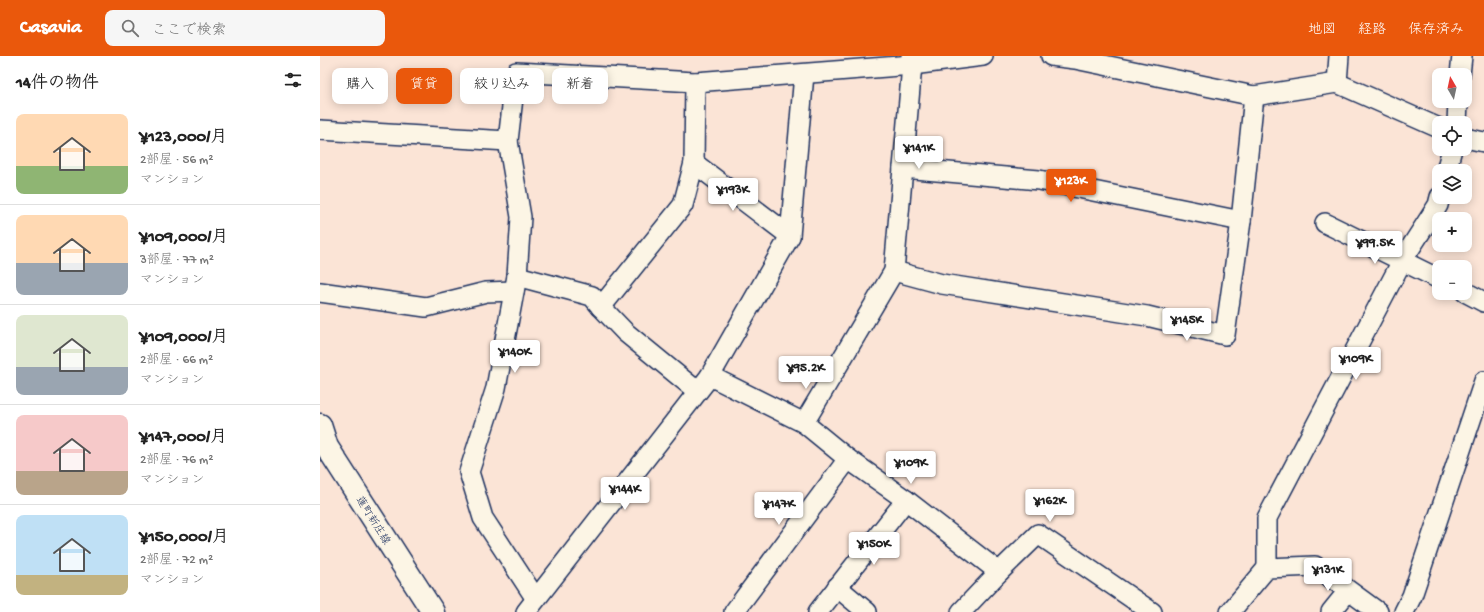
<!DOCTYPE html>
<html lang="ja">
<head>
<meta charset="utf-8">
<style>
	:root { --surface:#fff; --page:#f6f6f6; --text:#222; --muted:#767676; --line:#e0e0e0; --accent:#ea580c }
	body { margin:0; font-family:"Gochi Hand","Klee One",sans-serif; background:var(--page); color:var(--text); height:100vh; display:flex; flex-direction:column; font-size:15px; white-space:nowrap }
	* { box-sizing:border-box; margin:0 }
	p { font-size:13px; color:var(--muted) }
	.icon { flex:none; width:22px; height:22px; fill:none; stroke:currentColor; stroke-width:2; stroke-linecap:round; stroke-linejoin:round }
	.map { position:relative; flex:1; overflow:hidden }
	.panel { display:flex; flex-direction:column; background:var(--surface); width:320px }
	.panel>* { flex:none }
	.hud { position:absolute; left:12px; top:12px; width:380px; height:36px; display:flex; gap:8px }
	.needle { width:26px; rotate:351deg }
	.fabs { position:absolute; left:1112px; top:12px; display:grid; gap:8px }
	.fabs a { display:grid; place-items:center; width:40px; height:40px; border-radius:8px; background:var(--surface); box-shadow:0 2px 10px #0003; font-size:20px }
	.price { position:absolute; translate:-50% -34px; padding:0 9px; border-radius:4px; background:#fff; color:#222; font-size:13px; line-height:26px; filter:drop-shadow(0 1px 2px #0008) }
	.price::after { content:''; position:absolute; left:50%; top:24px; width:12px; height:9px; margin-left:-6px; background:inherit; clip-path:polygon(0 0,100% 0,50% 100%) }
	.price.on { background:var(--accent); color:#fff }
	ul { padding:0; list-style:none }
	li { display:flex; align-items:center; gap:12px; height:100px; padding:0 16px }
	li+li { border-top:1px solid var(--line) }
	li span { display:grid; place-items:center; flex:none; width:112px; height:80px; border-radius:8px; color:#555 }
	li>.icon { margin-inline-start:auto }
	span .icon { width:48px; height:48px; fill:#fffc; stroke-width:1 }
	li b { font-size:17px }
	h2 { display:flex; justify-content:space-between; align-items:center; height:48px; padding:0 16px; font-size:17px }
	.chip { padding:0 14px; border-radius:8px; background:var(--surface); box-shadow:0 2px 10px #0003; font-size:14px; line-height:36px }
	.chip.on { background:var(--accent); color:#fff }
	header { display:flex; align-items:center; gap:24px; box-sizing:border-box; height:56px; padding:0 20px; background:var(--accent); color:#fff }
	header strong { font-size:19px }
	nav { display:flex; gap:22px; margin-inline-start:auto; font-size:14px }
	.search { width:280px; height:36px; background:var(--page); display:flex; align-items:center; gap:10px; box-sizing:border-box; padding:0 14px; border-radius:8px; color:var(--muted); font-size:15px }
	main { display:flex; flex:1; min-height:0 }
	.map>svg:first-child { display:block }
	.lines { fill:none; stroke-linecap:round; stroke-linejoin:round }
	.street-casing { stroke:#1b2f5e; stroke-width:22 }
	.secondary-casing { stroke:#1b2f5e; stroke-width:25 }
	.street { stroke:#fcf5e5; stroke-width:19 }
	.secondary { stroke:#fcf5e5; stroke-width:22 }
	.labels { text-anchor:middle; stroke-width:3; stroke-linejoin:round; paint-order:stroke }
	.street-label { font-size:11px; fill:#1b2f5e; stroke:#fcf5e5 }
</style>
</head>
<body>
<header>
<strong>Casavia</strong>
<div class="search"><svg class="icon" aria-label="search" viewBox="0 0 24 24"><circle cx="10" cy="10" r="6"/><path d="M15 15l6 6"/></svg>ここで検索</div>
<nav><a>地図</a><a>経路</a><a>保存済み</a></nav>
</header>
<main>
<section class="panel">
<h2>14件の物件<svg class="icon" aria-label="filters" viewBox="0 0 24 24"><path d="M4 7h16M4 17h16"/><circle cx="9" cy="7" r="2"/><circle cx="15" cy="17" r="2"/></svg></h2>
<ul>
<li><span style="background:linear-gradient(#ffd9b3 65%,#8fb573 0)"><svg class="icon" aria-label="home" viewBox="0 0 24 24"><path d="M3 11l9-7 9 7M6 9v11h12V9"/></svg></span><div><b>¥123,000/月</b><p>2部屋 · 56 m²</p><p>マンション</p></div></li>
<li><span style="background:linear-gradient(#ffd9b3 60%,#9aa5b1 0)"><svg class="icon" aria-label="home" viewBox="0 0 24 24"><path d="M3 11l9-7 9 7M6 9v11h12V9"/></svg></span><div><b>¥109,000/月</b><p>3部屋 · 77 m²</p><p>マンション</p></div></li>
<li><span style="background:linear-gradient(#dfe7d0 65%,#9aa5b1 0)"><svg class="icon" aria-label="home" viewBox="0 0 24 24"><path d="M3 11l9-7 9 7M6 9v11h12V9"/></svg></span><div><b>¥109,000/月</b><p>2部屋 · 66 m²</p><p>マンション</p></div></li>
<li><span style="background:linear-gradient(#f6c9c9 70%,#b9a48a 0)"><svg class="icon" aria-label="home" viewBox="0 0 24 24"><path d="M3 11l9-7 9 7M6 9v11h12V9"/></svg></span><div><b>¥147,000/月</b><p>2部屋 · 76 m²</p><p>マンション</p></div></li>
<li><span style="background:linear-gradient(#bfe0f5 75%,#c2b280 0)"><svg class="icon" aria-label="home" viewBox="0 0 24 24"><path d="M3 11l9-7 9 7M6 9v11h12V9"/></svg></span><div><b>¥150,000/月</b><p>2部屋 · 72 m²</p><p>マンション</p></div></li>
</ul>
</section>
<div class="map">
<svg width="1164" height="556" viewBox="0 0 1164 556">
	<rect width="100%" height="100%" fill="#fbe4d6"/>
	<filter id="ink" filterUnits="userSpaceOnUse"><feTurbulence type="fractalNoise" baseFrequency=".025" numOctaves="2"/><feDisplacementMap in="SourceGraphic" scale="8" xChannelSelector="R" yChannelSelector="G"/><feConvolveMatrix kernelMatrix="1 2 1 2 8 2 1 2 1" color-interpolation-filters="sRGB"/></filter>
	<g filter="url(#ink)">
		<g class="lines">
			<g class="street-casing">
				<g id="street">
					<polyline points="731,0 755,3 934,40 1017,27 1119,72"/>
					<polyline points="1140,19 1142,0"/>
					<polyline points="1017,27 1019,0"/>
					<polyline points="1137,67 1138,45"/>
					<polyline points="0,74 188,85 196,16 375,26 592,9 663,0"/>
					<polyline points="1145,82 1164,86"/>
					<polyline points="188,85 201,161 197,220 176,332 149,416 163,462 216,543"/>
					<polyline points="374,107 470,180"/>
					<polyline points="583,112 719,124 921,165"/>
					<polyline points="1126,115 1132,93"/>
					<polyline points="1005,167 1119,223"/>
					<polyline points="574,215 622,228 827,260 905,279 921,165 934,40"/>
					<polyline points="197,220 272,240 281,251 305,276 377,335"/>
					<polyline points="0,236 106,251 166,236 194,235"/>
					<polyline points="1145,236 1164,246"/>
					<polyline points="281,251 363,149 374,107 375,26"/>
					<polyline points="390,320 470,180 484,18"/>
					<polyline points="484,367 528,403 586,444 679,516"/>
					<polyline points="947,512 947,462 1082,205 1118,149 1120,141"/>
					<polyline points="517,531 547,556"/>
					<polyline points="206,556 390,320 484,367 574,215 592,9 591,0"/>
					<polyline points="414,556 528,403"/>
					<polyline points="498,556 586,444"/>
					<polyline points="641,556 679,516 718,478 832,556"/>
					<polyline points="910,556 947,512 995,510 1058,556"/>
					<polyline points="1011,556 1028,535"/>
					<polyline points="1084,556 1092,540 1164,325"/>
				</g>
			</g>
			<g class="secondary-casing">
				<polyline id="secondary" points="0,369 7,391 113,556"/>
			</g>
			<use href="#street" class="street"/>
			<use href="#secondary" class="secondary"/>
		</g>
	</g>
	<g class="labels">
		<g class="street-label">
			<text transform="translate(54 464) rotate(58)" y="4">蓮町新庄線</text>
		</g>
	</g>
</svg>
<div class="fabs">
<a><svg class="needle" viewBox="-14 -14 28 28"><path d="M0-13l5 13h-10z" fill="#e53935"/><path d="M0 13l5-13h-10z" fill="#767676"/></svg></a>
<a><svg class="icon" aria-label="locate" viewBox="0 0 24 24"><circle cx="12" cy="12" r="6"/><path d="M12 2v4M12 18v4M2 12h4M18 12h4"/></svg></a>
<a><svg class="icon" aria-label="layers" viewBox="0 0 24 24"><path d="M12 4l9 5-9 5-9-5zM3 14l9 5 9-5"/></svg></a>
<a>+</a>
<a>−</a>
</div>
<b class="price" style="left:599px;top:114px">¥141K</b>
<b class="price on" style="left:751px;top:147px">¥123K</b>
<b class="price" style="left:413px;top:156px">¥193K</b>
<b class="price" style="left:1055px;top:209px">¥99.5K</b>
<b class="price" style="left:867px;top:286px">¥145K</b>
<b class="price" style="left:195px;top:318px">¥140K</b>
<b class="price" style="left:1036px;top:325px">¥109K</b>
<b class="price" style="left:486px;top:334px">¥95.2K</b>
<b class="price" style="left:591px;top:429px">¥109K</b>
<b class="price" style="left:305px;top:455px">¥144K</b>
<b class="price" style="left:730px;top:467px">¥162K</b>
<b class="price" style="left:459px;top:470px">¥147K</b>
<b class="price" style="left:554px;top:510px">¥150K</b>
<b class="price" style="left:1008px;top:536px">¥131K</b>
<div class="hud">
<a class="chip">購入</a>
<a class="chip on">賃貸</a>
<a class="chip">絞り込み</a>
<a class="chip">新着</a>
</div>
</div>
</main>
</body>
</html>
